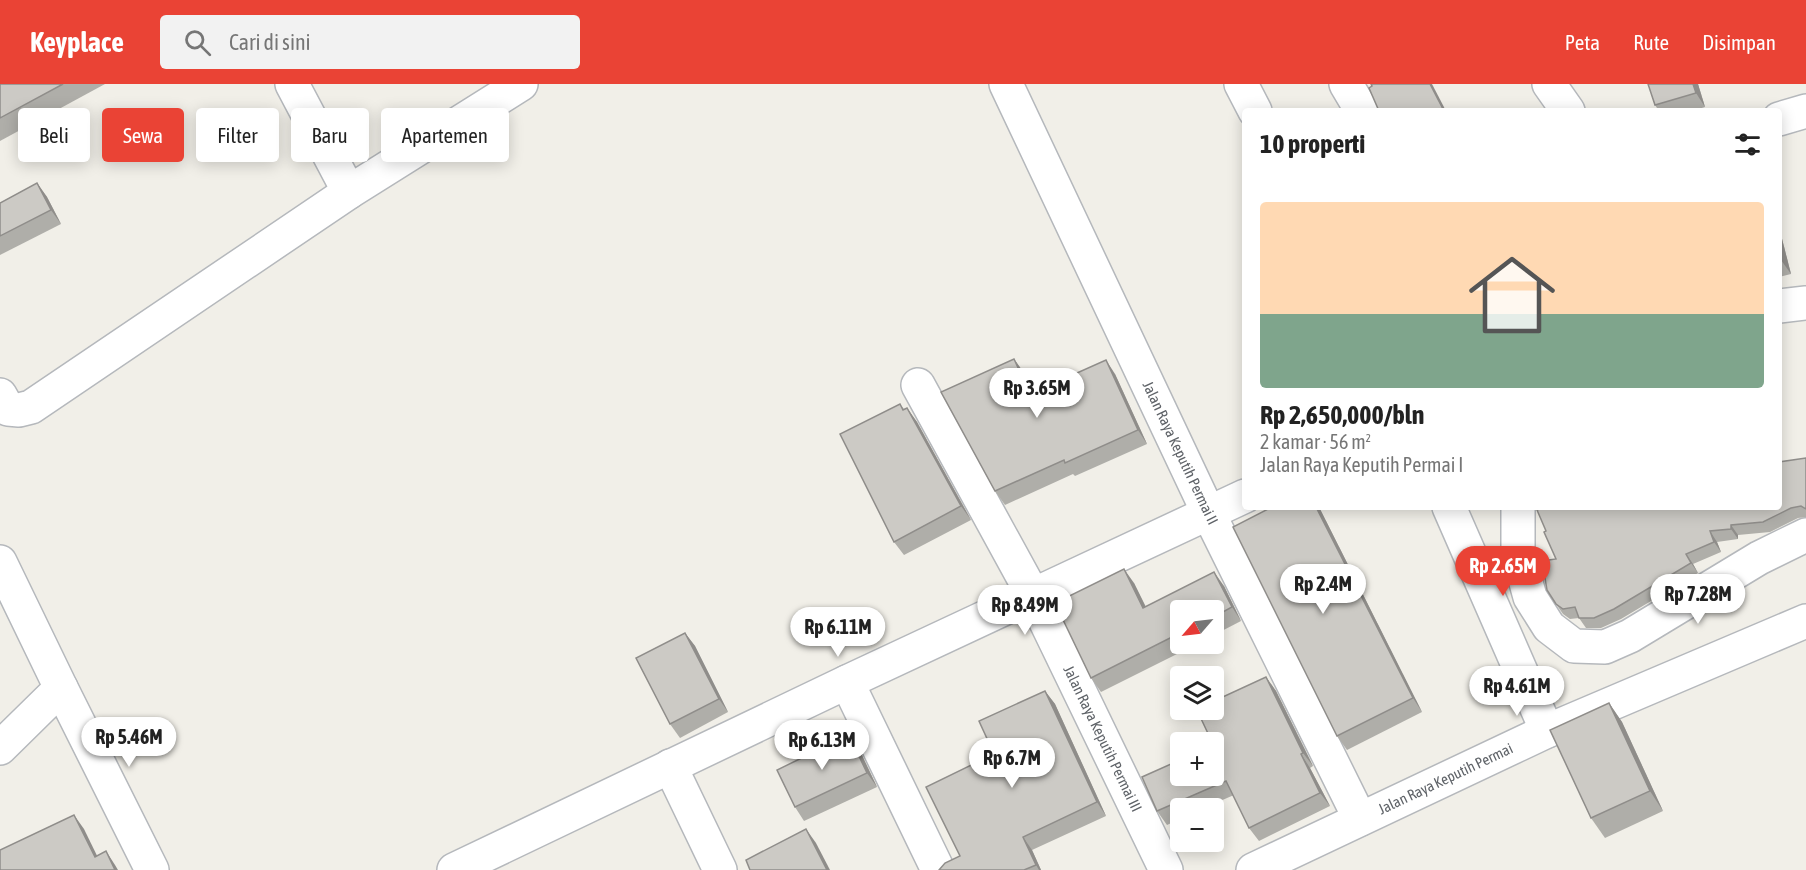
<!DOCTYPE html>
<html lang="id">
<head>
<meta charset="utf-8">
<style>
	:root { --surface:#fff; --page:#f2f2f2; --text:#222; --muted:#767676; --accent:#ea4335 }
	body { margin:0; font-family:"Asap Condensed",sans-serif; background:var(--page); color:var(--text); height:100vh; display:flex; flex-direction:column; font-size:22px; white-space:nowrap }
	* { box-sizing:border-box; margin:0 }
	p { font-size:20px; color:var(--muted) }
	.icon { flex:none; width:33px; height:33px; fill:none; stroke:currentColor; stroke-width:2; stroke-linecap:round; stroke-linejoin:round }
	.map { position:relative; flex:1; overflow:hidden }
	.details { position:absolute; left:1242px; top:24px; width:540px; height:402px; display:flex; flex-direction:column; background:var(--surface); border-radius:6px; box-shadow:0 3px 15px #0003 }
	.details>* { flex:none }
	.guide { position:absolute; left:18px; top:24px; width:570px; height:54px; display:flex; gap:12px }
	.needle { width:39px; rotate:242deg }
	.controls { position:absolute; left:1170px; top:516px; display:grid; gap:12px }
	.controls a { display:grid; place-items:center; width:54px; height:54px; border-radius:6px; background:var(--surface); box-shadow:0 3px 15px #0003; font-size:30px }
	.price { position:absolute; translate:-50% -51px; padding:0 14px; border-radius:21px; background:#fff; color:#222; font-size:20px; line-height:39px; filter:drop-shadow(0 2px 3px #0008) }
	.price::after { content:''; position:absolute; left:50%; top:36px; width:18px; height:14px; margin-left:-9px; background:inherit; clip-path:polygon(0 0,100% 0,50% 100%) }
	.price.selected { background:var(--accent); color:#fff }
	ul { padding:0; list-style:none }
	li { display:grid; align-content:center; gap:12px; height:318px; padding:0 18px }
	li span { display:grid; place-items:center; height:186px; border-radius:6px; color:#555 }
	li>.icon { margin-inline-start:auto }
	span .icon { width:108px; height:108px; fill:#fffc; stroke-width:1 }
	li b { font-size:26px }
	h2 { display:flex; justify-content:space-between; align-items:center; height:72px; padding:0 18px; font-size:26px }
	.chip { padding:0 21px; border-radius:6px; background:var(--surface); box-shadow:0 3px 15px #0003; font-size:21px; line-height:54px }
	.chip.selected { background:var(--accent); color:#fff }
	header { display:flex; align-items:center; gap:36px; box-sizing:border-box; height:84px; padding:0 30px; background:var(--accent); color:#fff }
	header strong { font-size:28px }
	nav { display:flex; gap:33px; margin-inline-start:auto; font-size:21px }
	.search { width:420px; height:54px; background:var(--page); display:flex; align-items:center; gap:15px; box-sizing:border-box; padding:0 21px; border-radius:6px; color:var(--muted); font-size:22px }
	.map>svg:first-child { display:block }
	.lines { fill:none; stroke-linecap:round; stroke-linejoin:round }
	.minor-casing { stroke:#b5b8bc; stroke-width:36 }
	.minor { stroke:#fff; stroke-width:33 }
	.wall { fill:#afaea9 }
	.shaded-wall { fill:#8f8d8a }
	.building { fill:#cccac5; stroke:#8f8d8a; stroke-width:1.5 }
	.labels { text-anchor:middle; stroke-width:4.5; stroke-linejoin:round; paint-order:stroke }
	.street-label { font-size:15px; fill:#5f6368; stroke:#fff }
</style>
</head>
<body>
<header>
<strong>Keyplace</strong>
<div class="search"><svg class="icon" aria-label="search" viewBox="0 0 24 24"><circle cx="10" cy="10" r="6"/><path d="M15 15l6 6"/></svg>Cari di sini</div>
<nav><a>Peta</a><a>Rute</a><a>Disimpan</a></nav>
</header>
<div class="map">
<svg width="1806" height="786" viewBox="0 0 1806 786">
	<rect width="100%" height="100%" fill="#f1efe8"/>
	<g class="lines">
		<g class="minor-casing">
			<g id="minor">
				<polyline points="292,0 349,108"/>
				<path id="s1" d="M1006,0L1208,428L1360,735"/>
				<polyline points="1241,0 1255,27"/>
				<polyline points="1346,0 1362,27"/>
				<polyline points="1549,0 1568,27"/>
				<polyline points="1779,35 1806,27"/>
				<polyline points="1779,222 1806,219"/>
				<path id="s2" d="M918,301L1033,511L1166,786"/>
				<polyline points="0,311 8,325 19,326 31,323 349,108 521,0"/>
				<polyline points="1449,423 1547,647"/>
				<polyline points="1518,423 1518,470 1530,513 1549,543 1574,562 1605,563 1630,552 1759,474 1806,451"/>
				<polyline points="0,478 61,604 0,664"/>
				<polyline points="847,598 938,786"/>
				<polyline points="61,604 152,786"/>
				<polyline points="670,682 720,786"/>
				<polyline points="454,786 847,598 1245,412"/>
				<path id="s3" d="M1253,786L1547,647L1806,537"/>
			</g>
		</g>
		<use href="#minor" class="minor"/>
	</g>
	<g class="wall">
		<polygon points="0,0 105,0 0,57"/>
		<polygon points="1648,0 1698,0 1705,23 1692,27 1659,27 1655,21"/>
		<polygon points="37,99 47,113 61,140 0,171 0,119"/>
		<polygon points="1779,143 1791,190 1779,193"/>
		<polygon points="1014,275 1024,289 1033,309 1115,290 1147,360 1075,392 1073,390 1005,421 995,407"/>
		<polygon points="900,320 904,325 907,324 917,338 971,436 904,471 894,458"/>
		<polygon points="1806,374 1806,433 1798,434 1770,448 1738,451 1738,455 1717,458 1721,468 1693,480 1698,489 1621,535 1601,544 1586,544 1579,534 1570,535 1563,530 1556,520 1556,475 1546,447"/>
		<polygon points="1319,423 1422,628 1347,666 1337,652"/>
		<polygon points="1134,499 1146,523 1224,502 1241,537 1214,551 1214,526 1180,526 1180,560 1197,560 1101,608 1091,594"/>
		<polygon points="685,549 695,562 728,628 680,654 670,640"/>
		<polygon points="1266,593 1276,607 1313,682 1310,684 1330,722 1259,757 1249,744 1234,711 1204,724 1180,724 1180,735 1167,741 1157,727 1214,692 1214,658"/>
		<polygon points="1045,607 1055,620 1106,732 1032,766 1041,786 939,786 960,772 994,670"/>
		<polygon points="1609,619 1622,638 1663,727 1605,754 1591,734"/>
		<polygon points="859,665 877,703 804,737 795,723"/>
	</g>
	<g class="shaded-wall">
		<polygon points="1430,0 1432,0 1446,27 1444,27"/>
		<polygon points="1693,0 1698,0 1705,23 1696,9"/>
		<polygon points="37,99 47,113 61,140 51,126"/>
		<polygon points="1779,143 1791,190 1781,176 1779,168"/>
		<polygon points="1014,275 1024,289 1039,324 1030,310"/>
		<polygon points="1106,276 1115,290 1147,360 1138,346"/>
		<polygon points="907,324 917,338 971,436 961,422"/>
		<polygon points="1316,423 1319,423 1422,628 1413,614"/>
		<polygon points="1731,441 1738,451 1738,455 1731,445"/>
		<polygon points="1710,447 1717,458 1721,468 1714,458"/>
		<polygon points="1686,470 1693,480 1698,489 1691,479"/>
		<polygon points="1124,485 1134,499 1153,538 1143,524"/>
		<polygon points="1214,488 1224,502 1241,537 1232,523"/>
		<polygon points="685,549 695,562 728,628 719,615"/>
		<polygon points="1266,593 1276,607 1313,682 1303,669"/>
		<polygon points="1045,607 1055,620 1106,732 1097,718"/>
		<polygon points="1609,619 1622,638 1663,727 1650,707"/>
		<polygon points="849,651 859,665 877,703 867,689"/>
		<polygon points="1301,670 1310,684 1330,722 1320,709"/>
		<polygon points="74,731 84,745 104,786 95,773"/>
		<polygon points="806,745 816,759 830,786 827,786"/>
		<polygon points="1023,753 1032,766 1041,786 1039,786 1036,781"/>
		<polygon points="106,767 115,781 118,786 115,786"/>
	</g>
	<g class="building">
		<polygon points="0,0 63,0 0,34"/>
		<polygon points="1371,0 1430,0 1444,27 1379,27 1369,4 1372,2"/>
		<polygon points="1648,0 1693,0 1696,9 1655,21"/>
		<polygon points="37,99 51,126 0,152 0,119"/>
		<polygon points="1014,275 1030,310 1106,276 1138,346 1065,379 1064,376 995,407 941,308"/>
		<polygon points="900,320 903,326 907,324 961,422 894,458 840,350"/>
		<polygon points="1806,374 1806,425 1801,422 1791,424 1763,438 1731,441 1731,445 1710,447 1714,458 1686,470 1691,479 1614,525 1594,534 1579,534 1575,523 1563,525 1556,520 1547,506 1542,477 1556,475 1544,448 1546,447 1537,426 1545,423 1779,423 1779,378"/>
		<polygon points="1272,423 1316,423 1413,614 1337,652 1233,443"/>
		<polygon points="1124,485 1143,524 1214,488 1232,523 1214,533 1214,526 1180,526 1180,549 1091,594 1055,519"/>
		<polygon points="685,549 719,615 670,640 636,574"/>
		<polygon points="1266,593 1303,669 1301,670 1320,709 1249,744 1226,697 1157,727 1142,693 1180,676 1180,692 1214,692 1214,658 1212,658 1197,626 1214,626 1214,617"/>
		<polygon points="1045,607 1097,718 1023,753 1036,781 1024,786 939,786 945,779 960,772 926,703 994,670 979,637"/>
		<polygon points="1609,619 1650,707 1591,734 1550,646"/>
		<polygon points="849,651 867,689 795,723 777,686"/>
		<polygon points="74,731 95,773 106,767 115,786 0,786 0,766"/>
		<polygon points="806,745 827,786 750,786 746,776"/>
	</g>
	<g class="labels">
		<g class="street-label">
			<text dy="5" stroke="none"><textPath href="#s1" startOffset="408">Jalan Raya Keputih Permai II</textPath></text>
			<text dy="5" stroke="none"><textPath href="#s2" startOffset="399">Jalan Raya Keputih Permai III</textPath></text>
			<text dy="5" stroke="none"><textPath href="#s3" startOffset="213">Jalan Raya Keputih Permai</textPath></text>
		</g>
	</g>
</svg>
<div class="controls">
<a><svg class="needle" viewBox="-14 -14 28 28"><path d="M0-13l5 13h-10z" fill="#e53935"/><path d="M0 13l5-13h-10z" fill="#767676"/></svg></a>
<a><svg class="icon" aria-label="layers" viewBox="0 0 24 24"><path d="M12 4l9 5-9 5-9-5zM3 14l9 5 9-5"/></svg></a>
<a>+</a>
<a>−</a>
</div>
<b class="price" style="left:1037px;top:335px">Rp 3.65M</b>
<b class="price selected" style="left:1503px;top:513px">Rp 2.65M</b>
<b class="price" style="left:1323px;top:531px">Rp 2.4M</b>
<b class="price" style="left:1698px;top:541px">Rp 7.28M</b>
<b class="price" style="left:1025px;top:552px">Rp 8.49M</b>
<b class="price" style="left:838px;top:574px">Rp 6.11M</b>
<b class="price" style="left:1517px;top:633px">Rp 4.61M</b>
<b class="price" style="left:129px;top:684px">Rp 5.46M</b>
<b class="price" style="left:822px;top:687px">Rp 6.13M</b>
<b class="price" style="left:1012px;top:705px">Rp 6.7M</b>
<div class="guide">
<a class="chip">Beli</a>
<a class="chip selected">Sewa</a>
<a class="chip">Filter</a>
<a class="chip">Baru</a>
<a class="chip">Apartemen</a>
</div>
<section class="details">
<h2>10 properti<svg class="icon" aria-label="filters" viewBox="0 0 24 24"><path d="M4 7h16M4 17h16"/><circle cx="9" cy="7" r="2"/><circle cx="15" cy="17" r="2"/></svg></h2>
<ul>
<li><span style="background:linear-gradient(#ffd9b3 60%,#7fa58c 0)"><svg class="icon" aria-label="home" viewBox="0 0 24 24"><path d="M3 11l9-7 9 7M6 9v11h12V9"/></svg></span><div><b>Rp 2,650,000/bln</b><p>2 kamar · 56 m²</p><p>Jalan Raya Keputih Permai I</p></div></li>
</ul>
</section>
</div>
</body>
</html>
